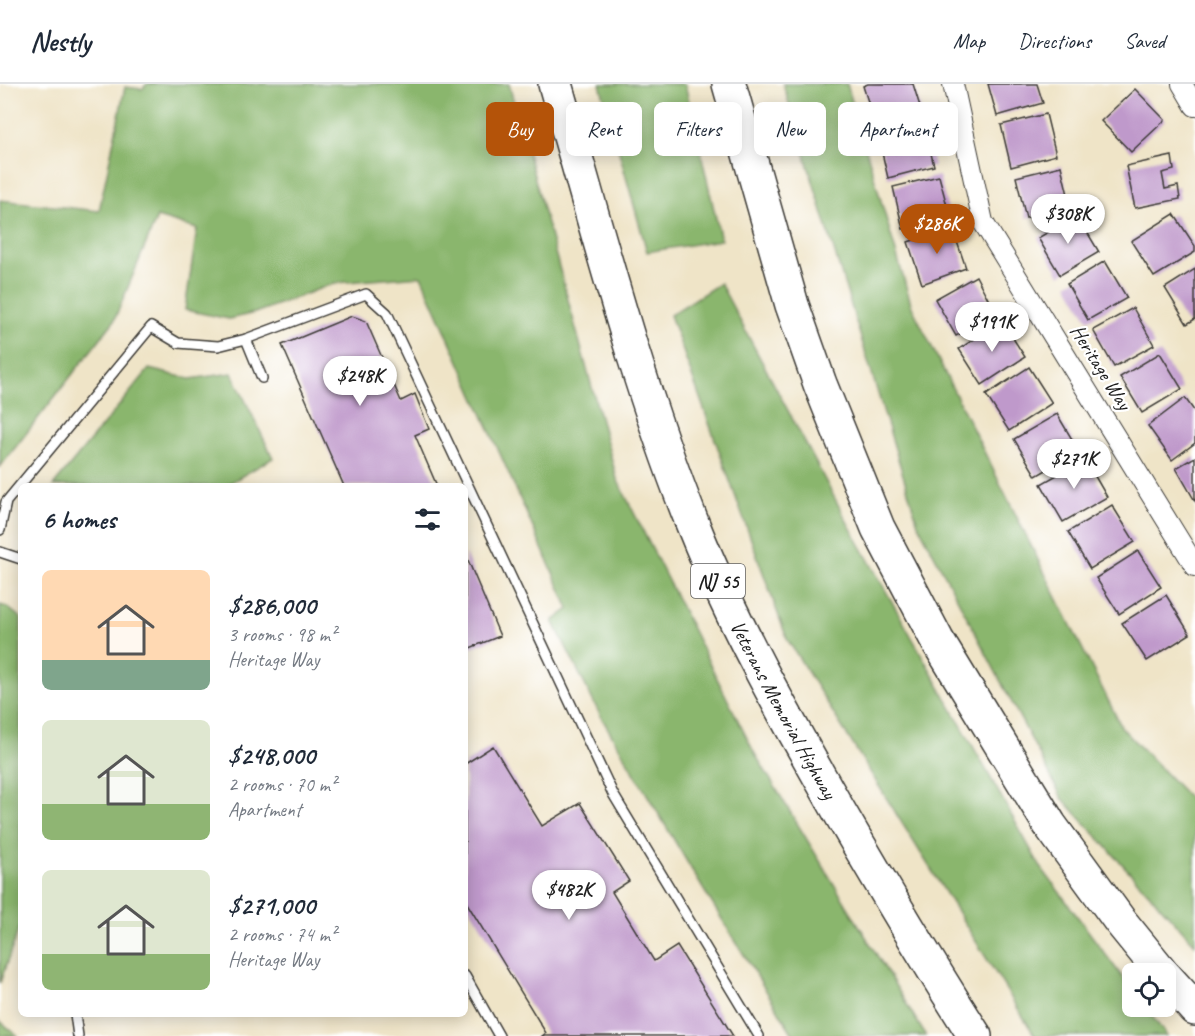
<!DOCTYPE html>
<html lang="en">
<head>
<meta charset="utf-8">
<style>
	:root { --surface:#fff; --page:#f6f6f7; --text:#1f2937; --muted:#747a83; --line:#e0e1e3; --accent:#b45309 }
	body { margin:0; font-family:Caveat,sans-serif; background:var(--page); color:var(--text); height:100vh; display:flex; flex-direction:column; font-size:22px; white-space:nowrap }
	* { box-sizing:border-box; margin:0 }
	p { font-size:20px; color:var(--muted) }
	.icon { flex:none; width:33px; height:33px; fill:none; stroke:currentColor; stroke-width:2; stroke-linecap:round; stroke-linejoin:round }
	.map { position:relative; flex:1; overflow:hidden }
	.sheet { position:absolute; left:18px; top:399px; width:450px; height:534px; display:flex; flex-direction:column; background:var(--surface); border-radius:9px; box-shadow:0 3px 15px #0003 }
	.sheet>* { flex:none }
	.hud { position:absolute; left:486px; top:18px; width:570px; height:54px; display:flex; gap:12px }
	.controls { position:absolute; left:1122px; top:879px; display:grid; gap:12px }
	.controls a { display:grid; place-items:center; width:54px; height:54px; border-radius:9px; background:var(--surface); box-shadow:0 3px 15px #0003; font-size:30px }
	.price { position:absolute; translate:-50% -51px; padding:0 14px; border-radius:21px; background:#fff; color:#222; font-size:20px; line-height:39px; filter:drop-shadow(0 2px 3px #0008) }
	.price::after { content:''; position:absolute; left:50%; top:36px; width:18px; height:14px; margin-left:-9px; background:inherit; clip-path:polygon(0 0,100% 0,50% 100%) }
	.price.selected { background:var(--accent); color:#fff }
	ul { padding:0; list-style:none }
	li { display:flex; align-items:center; gap:18px; height:150px; padding:0 24px }
	li span { display:grid; place-items:center; flex:none; width:168px; height:120px; border-radius:9px; color:#555 }
	li>.icon { margin-inline-start:auto }
	span .icon { width:72px; height:72px; fill:#fffc; stroke-width:1 }
	li b { font-size:26px }
	h2 { display:flex; justify-content:space-between; align-items:center; height:72px; padding:0 24px; font-size:26px }
	.pill { padding:0 21px; border-radius:9px; background:var(--surface); box-shadow:0 3px 15px #0003; font-size:21px; line-height:54px }
	.pill.selected { background:var(--accent); color:#fff }
	header { display:flex; align-items:center; gap:36px; box-sizing:border-box; height:84px; padding:0 30px; background:var(--surface); border-bottom:2px solid var(--line) }
	header strong { font-size:28px }
	nav { display:flex; gap:33px; margin-inline-start:auto; font-size:21px }
	.map>svg:first-child { display:block }
	.forest { fill:#8ab66d; stroke:#536944; stroke-width:1.5 }
	.building { fill:#bf99cb }
	.lines { fill:none; stroke-linecap:round; stroke-linejoin:round }
	.service-casing { stroke:#3c3a36; stroke-width:12 }
	.minor-casing { stroke:#3c3a36; stroke-width:22 }
	.motorway-casing { stroke:#3c3a36; stroke-width:36 }
	.service { stroke:#fff; stroke-width:9 }
	.minor { stroke:#fff; stroke-width:20 }
	.motorway { stroke:#fff; stroke-width:33 }
	.labels { text-anchor:middle; stroke-width:4.5; stroke-linejoin:round; paint-order:stroke }
	.shield { fill:#fff; stroke:#606060; stroke-width:1.5 }
	.shield-label { font-size:20px; font-weight:bold; fill:#1c1c1c }
	.street-label { font-size:21px; fill:#1c1c1c; stroke:#fff }
</style>
</head>
<body>
<header>
<strong>Nestly</strong>
<nav><a>Map</a><a>Directions</a><a>Saved</a></nav>
</header>
<div class="map">
<svg width="1195" height="952" viewBox="0 0 1195 952">
	<rect width="100%" height="100%" fill="#fff"/>
	<filter id="ink" filterUnits="userSpaceOnUse"><feTurbulence type="fractalNoise" baseFrequency=".0167" numOctaves="2"/><feDisplacementMap in="SourceGraphic" scale="12" xChannelSelector="R" yChannelSelector="G"/><feConvolveMatrix kernelMatrix="1 2 1 2 8 2 1 2 1" color-interpolation-filters="sRGB"/></filter>
	<filter id="wash" filterUnits="userSpaceOnUse"><feTurbulence type="fractalNoise" baseFrequency=".008" numOctaves="4" result="noise"/><feDisplacementMap in="SourceGraphic" scale="24" xChannelSelector="R" yChannelSelector="G"/><feGaussianBlur stdDeviation="1.35" result="paint"/><feColorMatrix in="noise" values="0 0 0 0 0 0 0 0 0 0 0 0 0 0 0 0 0 1.4 0 .05"/><feComposite in="paint" operator="in"/></filter>
	<g filter="url(#wash)">
		<rect width="100%" height="100%" fill="#efe4c7"/>
		<g class="forest">
			<polygon points="147,0 509,0 617,395 755,670 926,952 794,952 702,803 601,633 553,537 569,525 421,192 335,199 255,229 229,235 185,226 197,145 157,133 114,237 0,383 0,116 99,127 125,3 142,5"/>
			<polygon points="600,0 685,0 721,156 647,168"/>
			<polygon points="783,0 847,0 912,223 1122,644 1195,720 1195,860 1062,714 918,440"/>
			<polygon points="720,199 849,441 1040,782 1132,906 1132,922 1145,923 1167,952 1035,952 787,555 670,231"/>
			<polygon points="149,285 190,295 232,289 273,374 225,402 53,402"/>
			<polygon points="0,521 7,523 21,534 21,838 0,899"/>
			<polygon points="0,937 18,952 0,952"/>
		</g>
		<g id="blocks">
			<g class="building">
				<polygon points="868,0 913,0 922,29 876,43 863,2"/>
				<polygon points="988,0 1037,0 1043,19 997,32"/>
				<polygon points="1135,5 1165,36 1131,68 1101,37"/>
				<polygon points="1046,30 1056,71 1011,83 1001,41"/>
				<polygon points="924,40 934,82 888,94 878,52"/>
				<polygon points="1172,72 1174,86 1162,89 1165,105 1178,102 1180,115 1135,124 1126,82"/>
				<polygon points="1061,82 1071,123 1026,134 1016,93"/>
				<polygon points="939,92 950,133 903,145 893,103"/>
				<polygon points="1174,130 1195,162 1195,168 1154,193 1131,157"/>
				<polygon points="1077,131 1099,168 1060,191 1038,154"/>
				<polygon points="952,143 966,184 922,200 908,158"/>
				<polygon points="1105,177 1127,214 1088,236 1067,200"/>
				<polygon points="1195,185 1195,235 1187,240 1165,204"/>
				<polygon points="976,192 996,230 956,252 935,215"/>
				<polygon points="1133,224 1154,261 1114,283 1093,246"/>
				<polygon points="352,232 366,237 401,317 415,310 429,345 415,351 437,402 344,402 282,261"/>
				<polygon points="1002,237 1025,273 982,301 959,265"/>
				<polygon points="1160,269 1182,305 1142,329 1120,293"/>
				<polygon points="1029,283 1052,319 1009,347 986,311"/>
				<polygon points="1185,314 1195,328 1195,359 1172,376 1148,342"/>
				<polygon points="1057,330 1079,367 1036,392 1014,355"/>
				<polygon points="1195,373 1195,417 1176,384"/>
				<polygon points="1085,375 1107,413 1063,438 1041,400"/>
				<polygon points="1112,421 1135,458 1090,485 1068,448"/>
				<polygon points="1138,467 1161,503 1119,530 1096,494"/>
				<polygon points="465,469 500,552 465,566"/>
				<polygon points="1166,511 1190,550 1147,577 1122,539"/>
				<polygon points="493,662 542,742 580,719 629,797 612,808 654,877 677,862 733,952 542,952 546,949 465,816 465,680"/>
			</g>
		</g>
	</g>
	<g filter="url(#ink)">
		<use href="#blocks" fill-opacity="0" stroke="#3c3a36" stroke-width="1.5"/>
		<g class="lines">
			<g class="service-casing">
				<g id="service">
					<polyline points="246,255 366,210 387,229 613,710 759,952"/>
					<polyline points="0,446 6,418 151,243 178,259 218,262 246,255 262,294"/>
					<polyline points="0,468 21,475"/>
					<polyline points="465,892 499,952"/>
					<polyline points="75,930 78,952"/>
				</g>
			</g>
			<g class="minor-casing">
				<g id="minor">
					<polyline points="953,0 983,138 1195,482"/>
					<polyline points="1182,0 1195,22"/>
				</g>
			</g>
			<g class="motorway-casing">
				<g id="motorway">
					<path id="s1" d="M555,0C598,148 636,298 693,441C733,541 786,634 839,727C883,803 928,878 975,952"/>
					<polyline points="729,0 792,221 820,300 878,444 937,556 1050,741 1120,837 1163,890"/>
					<polyline points="1166,893 1195,925"/>
				</g>
			</g>
			<use href="#service" class="service"/>
			<use href="#minor" class="minor"/>
			<use href="#motorway" class="motorway"/>
		</g>
	</g>
	<g class="labels">
		<rect class="shield" x="691" y="480" width="54" height="34" rx="4.5"/>
		<g class="shield-label">
			<text x="718" y="504">NJ 55</text>
		</g>
		<g class="street-label">
			<text transform="translate(1101 283) rotate(58)" y="7">Heritage Way</text>
			<text dy="7" stroke="none"><textPath href="#s1" startOffset="668">Veterans Memorial Highway</textPath></text>
		</g>
	</g>
</svg>
<div class="controls">
<a><svg class="icon" aria-label="locate" viewBox="0 0 24 24"><circle cx="12" cy="12" r="6"/><path d="M12 2v4M12 18v4M2 12h4M18 12h4"/></svg></a>
</div>
<b class="price" style="left:1068px;top:161px">$308K</b>
<b class="price selected" style="left:937px;top:171px">$286K</b>
<b class="price" style="left:992px;top:269px">$191K</b>
<b class="price" style="left:360px;top:323px">$248K</b>
<b class="price" style="left:1074px;top:406px">$271K</b>
<b class="price" style="left:569px;top:837px">$482K</b>
<div class="hud">
<a class="pill selected">Buy</a>
<a class="pill">Rent</a>
<a class="pill">Filters</a>
<a class="pill">New</a>
<a class="pill">Apartment</a>
</div>
<section class="sheet">
<h2>6 homes<svg class="icon" aria-label="filters" viewBox="0 0 24 24"><path d="M4 7h16M4 17h16"/><circle cx="9" cy="7" r="2"/><circle cx="15" cy="17" r="2"/></svg></h2>
<ul>
<li><span style="background:linear-gradient(#ffd9b3 75%,#7fa58c 0)"><svg class="icon" aria-label="home" viewBox="0 0 24 24"><path d="M3 11l9-7 9 7M6 9v11h12V9"/></svg></span><div><b>$286,000</b><p>3 rooms · 98 m²</p><p>Heritage Way</p></div></li>
<li><span style="background:linear-gradient(#dfe7d0 70%,#8fb573 0)"><svg class="icon" aria-label="home" viewBox="0 0 24 24"><path d="M3 11l9-7 9 7M6 9v11h12V9"/></svg></span><div><b>$248,000</b><p>2 rooms · 70 m²</p><p>Apartment</p></div></li>
<li><span style="background:linear-gradient(#dfe7d0 70%,#8fb573 0)"><svg class="icon" aria-label="home" viewBox="0 0 24 24"><path d="M3 11l9-7 9 7M6 9v11h12V9"/></svg></span><div><b>$271,000</b><p>2 rooms · 74 m²</p><p>Heritage Way</p></div></li>
</ul>
</section>
</div>
</body>
</html>
